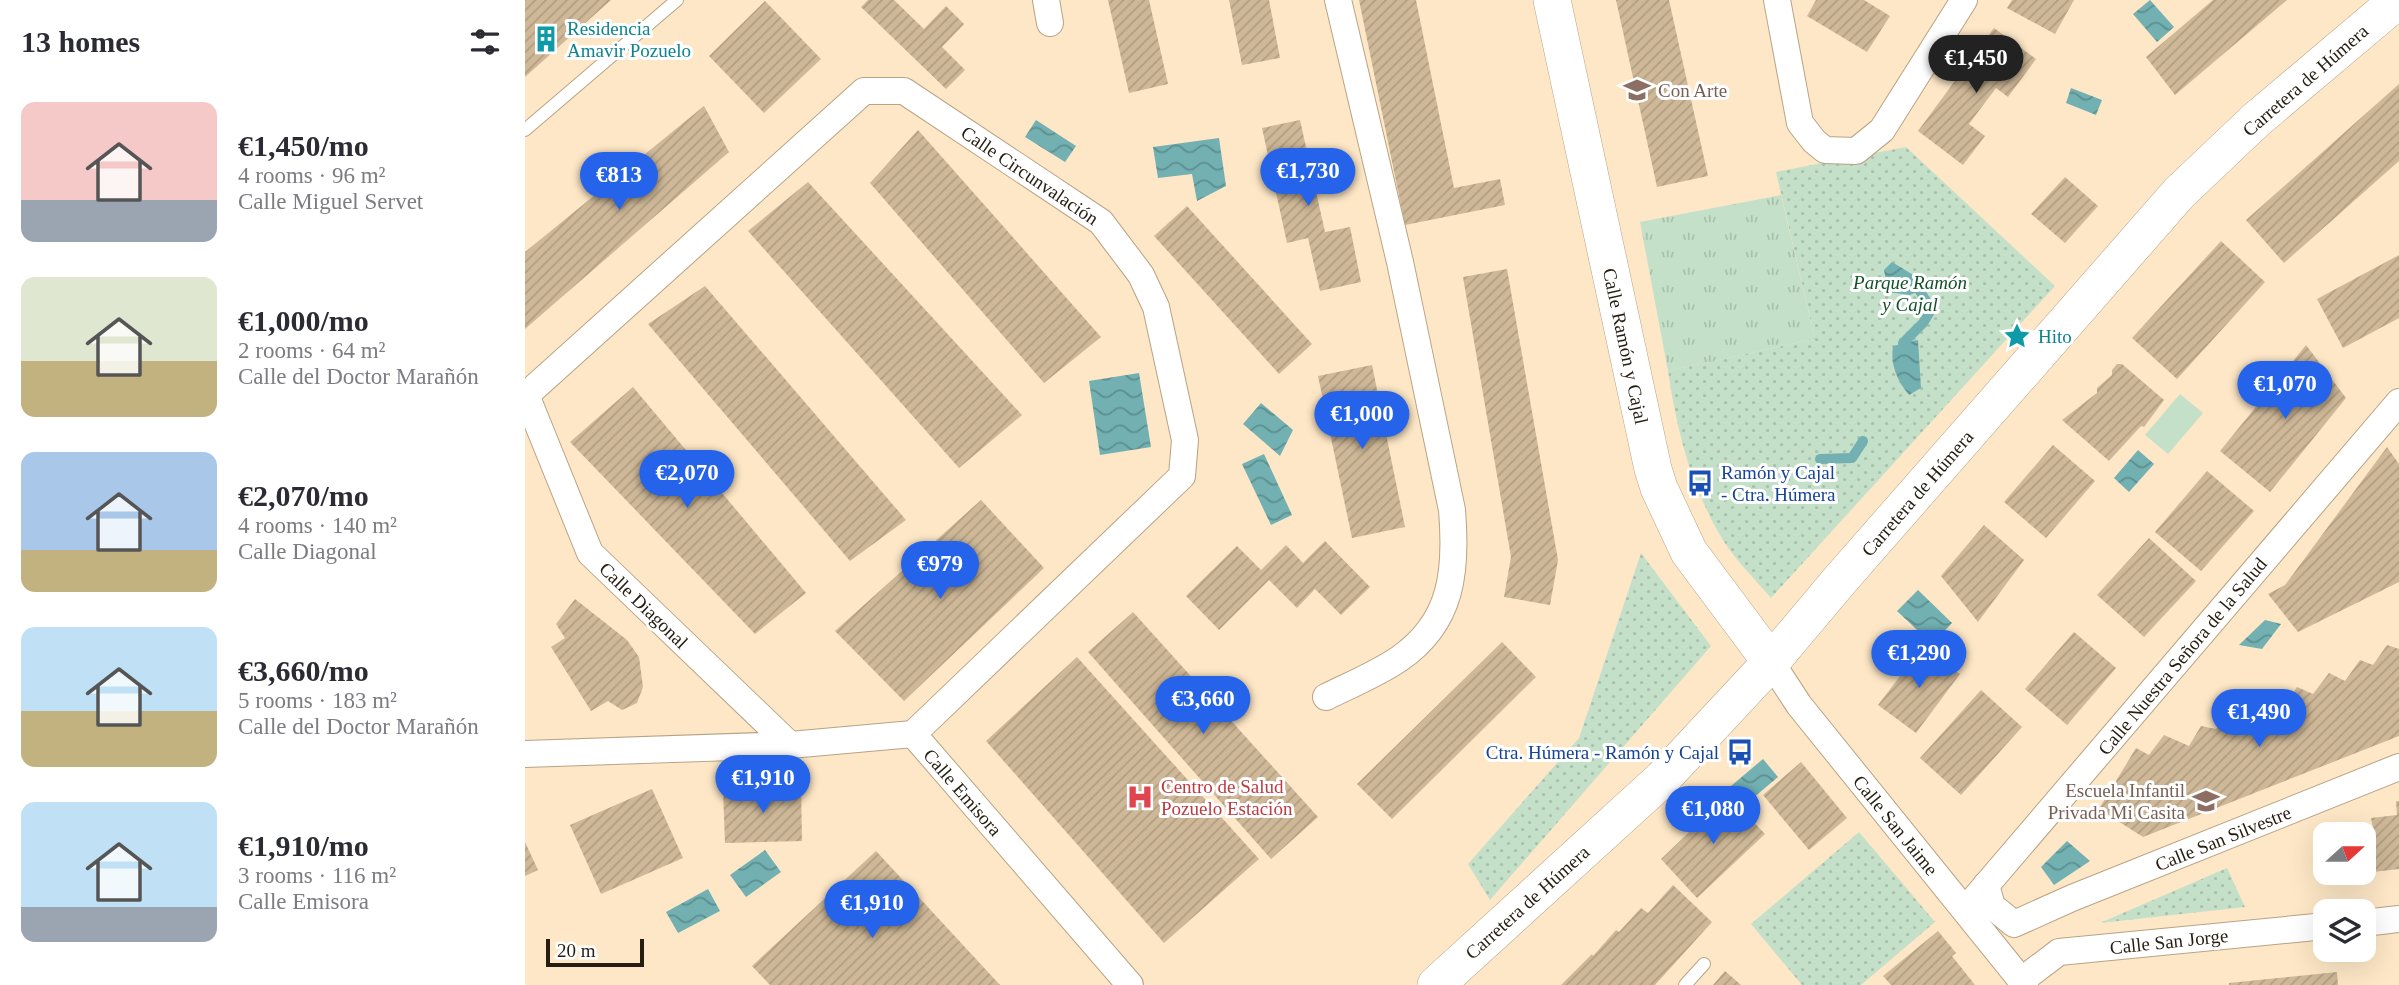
<!DOCTYPE html>
<html lang="en">
<head>
<meta charset="utf-8">
<style>
	:root { --surface:#fff; --page:#f7f7f7; --text:#2b2b33; --muted:#7c7c81; --accent:#2563eb }
	body { margin:0; font-family:Georgia,serif; background:var(--page); color:var(--text); height:100vh; display:flex; flex-direction:column; font-size:26px; white-space:nowrap }
	* { box-sizing:border-box; margin:0 }
	p { font-size:23px; color:var(--muted) }
	.icon { flex:none; width:38px; height:38px; fill:none; stroke:currentColor; stroke-width:2; stroke-linecap:round; stroke-linejoin:round }
	.map { position:relative; flex:1; overflow:hidden }
	.details { display:flex; flex-direction:column; background:var(--surface); width:525px }
	.details>* { flex:none }
	.needle { width:46px; rotate:69deg }
	.controls { position:absolute; left:1788px; top:822px; display:grid; gap:14px }
	.controls a { display:grid; place-items:center; width:63px; height:63px; border-radius:14px; background:var(--surface); box-shadow:0 7px 28px #0002; font-size:35px }
	.scale { position:absolute; left:21px; bottom:18px; width:98px; box-sizing:border-box; padding-left:7px; border:4px solid #251d11; border-top:0; font-size:19px; line-height:24px; white-space:nowrap; color:#251d11; -webkit-text-stroke:5px #fff; paint-order:stroke }
	.price { position:absolute; translate:-50% -60px; padding:0 16px; border-radius:24px; background:var(--accent); color:#fff; font-size:23px; line-height:46px; filter:drop-shadow(0 2px 4px #0008) }
	.price::after { content:''; position:absolute; left:50%; top:42px; width:21px; height:16px; margin-left:-10px; background:inherit; clip-path:polygon(0 0,100% 0,50% 100%) }
	.price.active { background:#222; color:#fff }
	ul { padding:0; list-style:none }
	li { display:flex; align-items:center; gap:21px; height:175px; padding:0 21px }
	li span { display:grid; place-items:center; flex:none; width:196px; height:140px; border-radius:14px; color:#555 }
	li>.icon { margin-inline-start:auto }
	span .icon { width:84px; height:84px; fill:#fffc; stroke-width:1 }
	li b { font-size:30px }
	h2 { display:flex; justify-content:space-between; align-items:center; height:84px; padding:0 21px; font-size:30px }
	main { display:flex; flex:1; min-height:0 }
	.map>svg:first-child { display:block }
	.grass { fill:url(#grass-tufts) }
	.park { fill:url(#park-dots) }
	.garden { fill:#c4e0c9 }
	.water { fill:url(#water-waves) }
	.lines { fill:none; stroke-linecap:round; stroke-linejoin:round }
	.stream { stroke:#72b0b2; stroke-width:10 }
	.building { fill:url(#building-hatch) }
	.lane-casing { stroke:#b8a384; stroke-width:14 }
	.street-casing { stroke:#b8a384; stroke-width:28 }
	.secondary-casing { stroke:#b8a384; stroke-width:38 }
	.lane { stroke:#fff; stroke-width:12 }
	.street { stroke:#fff; stroke-width:26 }
	.secondary { stroke:#fff; stroke-width:37 }
	.labels { text-anchor:middle; stroke-width:6; stroke-linejoin:round; paint-order:stroke }
	.culture-label { font-size:19px; fill:#0d838f; stroke:#fff; text-anchor:start }
	.street-label { font-size:19px; fill:#251d11; stroke:#fff }
	.education-label { font-size:19px; fill:#785e54; stroke:#fff; text-anchor:start }
	.park-label { font-size:19px; font-style:italic; fill:#115127; stroke:#fff }
	.transit-label { font-size:19px; fill:#164399; stroke:#fff; text-anchor:start }
	.health-label { font-size:19px; fill:#be3a42; stroke:#fff; text-anchor:start }
</style>
</head>
<body>
<main>
<section class="details">
<h2>13 homes<svg class="icon" aria-label="filters" viewBox="0 0 24 24"><path d="M4 7h16M4 17h16"/><circle cx="9" cy="7" r="2"/><circle cx="15" cy="17" r="2"/></svg></h2>
<ul>
<li><span style="background:linear-gradient(#f6c9c9 70%,#9aa5b1 0)"><svg class="icon" aria-label="home" viewBox="0 0 24 24"><path d="M3 11l9-7 9 7M6 9v11h12V9"/></svg></span><div><b>€1,450/mo</b><p>4 rooms · 96 m²</p><p>Calle Miguel Servet</p></div></li>
<li><span style="background:linear-gradient(#dfe7d0 60%,#c2b280 0)"><svg class="icon" aria-label="home" viewBox="0 0 24 24"><path d="M3 11l9-7 9 7M6 9v11h12V9"/></svg></span><div><b>€1,000/mo</b><p>2 rooms · 64 m²</p><p>Calle del Doctor Marañón</p></div></li>
<li><span style="background:linear-gradient(#a9c7e8 70%,#c2b280 0)"><svg class="icon" aria-label="home" viewBox="0 0 24 24"><path d="M3 11l9-7 9 7M6 9v11h12V9"/></svg></span><div><b>€2,070/mo</b><p>4 rooms · 140 m²</p><p>Calle Diagonal</p></div></li>
<li><span style="background:linear-gradient(#bfe0f5 60%,#c2b280 0)"><svg class="icon" aria-label="home" viewBox="0 0 24 24"><path d="M3 11l9-7 9 7M6 9v11h12V9"/></svg></span><div><b>€3,660/mo</b><p>5 rooms · 183 m²</p><p>Calle del Doctor Marañón</p></div></li>
<li><span style="background:linear-gradient(#bfe0f5 75%,#9aa5b1 0)"><svg class="icon" aria-label="home" viewBox="0 0 24 24"><path d="M3 11l9-7 9 7M6 9v11h12V9"/></svg></span><div><b>€1,910/mo</b><p>3 rooms · 116 m²</p><p>Calle Emisora</p></div></li>
</ul>
</section>
<div class="map">
<svg width="1874" height="985" viewBox="0 0 1874 985">
	<defs>
		<pattern id="grass-tufts" width="24" height="20" patternUnits="userSpaceOnUse" patternTransform="scale(1.75)"><rect width="24" height="20" fill="#c4e0c9"/><path d="M3 7l-1-3M5 7V3M7 7l1-3M15 17l-1-3M17 17v-4M19 17l1-3" fill="none" stroke="#a8c0ac"/></pattern>
		<pattern id="park-dots" width="8" height="8" patternUnits="userSpaceOnUse" patternTransform="scale(1.75)"><rect width="8" height="8" fill="#c4e0c9"/><path d="M2 2h.1M6 6h.1" fill="none" stroke="#a8c0ac" stroke-width="1.8" stroke-linecap="round"/></pattern>
		<pattern id="water-waves" width="16" height="10" patternUnits="userSpaceOnUse" patternTransform="scale(1.75)"><rect width="16" height="10" fill="#72b0b2"/><path d="M0 5q4-4 8 0t8 0" fill="none" stroke="#5d8f8f"/></pattern>
		<pattern id="building-hatch" width="6" height="6" patternUnits="userSpaceOnUse" patternTransform="scale(1.75)"><rect width="6" height="6" fill="#ceb898"/><path d="M-1 1l2-2M0 6l6-6M5 7l2-2" fill="none" stroke="#b19e82"/></pattern>
	</defs>
	<rect width="100%" height="100%" fill="#fde7c6"/>
	<polygon class="grass" points="1256,195 1290,339 1143,371 1115,222"/>
	<g class="park">
		<path d="M1381,147L1530,286L1246,598C1230,579 1211,561 1198,540C1166,488 1152,431 1143,371L1290,339L1251,172Z"/>
		<polygon points="1116,553 1186,646 965,900 943,864 1054,738"/>
		<polygon points="1334,832 1410,922 1336,985 1277,985 1226,924"/>
		<polygon points="1702,868 1720,907 1575,923"/>
	</g>
	<polygon class="garden" points="1655,394 1678,413 1643,454 1620,435"/>
	<g class="water">
		<polygon points="1625,0 1649,27 1632,42 1608,14"/>
		<polygon points="1546,88 1577,100 1571,115 1541,103"/>
		<polygon points="511,120 551,146 540,162 500,137"/>
		<polygon points="694,138 701,186 672,201 667,174 633,178 628,147"/>
		<polygon points="1367,262 1390,276 1401,288 1385,295 1363,292 1359,270"/>
		<path d="M1393,340L1396,388L1384,395C1372,381 1365,364 1368,346Z"/>
		<polygon points="614,373 626,447 575,455 564,381"/>
		<polygon points="736,403 768,430 755,456 718,424"/>
		<polygon points="1613,450 1629,464 1604,492 1589,478"/>
		<polygon points="739,454 767,515 746,525 717,464"/>
		<polygon points="1393,590 1427,623 1407,644 1372,611"/>
		<polygon points="1740,620 1756,624 1737,649 1714,645"/>
		<polygon points="1238,759 1253,777 1221,804 1206,786"/>
		<polygon points="1542,841 1565,861 1529,885 1516,867"/>
		<polygon points="240,850 256,872 221,897 205,875"/>
		<polygon points="183,889 195,911 153,933 141,912"/>
	</g>
	<g class="lines">
		<g class="stream">
			<polyline points="1378,343 1398,323 1406,310 1395,291"/>
			<polyline points="1295,459 1327,458 1338,441"/>
		</g>
	</g>
	<g class="building">
		<polygon points="0,0 86,0 0,77"/>
		<polygon points="343,0 369,0 399,29 421,6 439,24 417,47 440,70 421,89 336,7"/>
		<polygon points="583,0 624,0 643,84 604,93"/>
		<polygon points="704,0 744,0 755,58 717,65"/>
		<polygon points="834,0 891,0 929,188 975,179 980,205 880,225"/>
		<polygon points="1091,0 1144,0 1183,176 1132,187"/>
		<polygon points="1291,0 1339,0 1365,16 1342,52 1282,16"/>
		<polygon points="1487,0 1549,0 1530,34 1482,8"/>
		<polygon points="1688,0 1762,0 1650,95 1621,57"/>
		<polygon points="240,1 296,59 239,113 184,56"/>
		<polygon points="1469,28 1511,59 1483,97 1471,88 1444,124 1460,136 1438,165 1393,131"/>
		<polygon points="1874,84 1874,161 1759,263 1721,220"/>
		<polygon points="179,106 204,152 0,329 0,252"/>
		<polygon points="775,120 800,232 825,227 836,282 795,291 783,238 762,243 737,128"/>
		<polygon points="393,130 576,337 519,383 345,183"/>
		<polygon points="1540,177 1573,206 1540,243 1506,214"/>
		<polygon points="283,182 497,415 434,468 223,231"/>
		<polygon points="662,206 787,344 754,374 629,236"/>
		<polygon points="1696,241 1740,282 1652,379 1607,338"/>
		<polygon points="1874,255 1874,318 1818,348 1792,299"/>
		<polygon points="982,269 1033,560 1025,605 979,597 986,557 938,277"/>
		<polygon points="180,286 381,520 325,561 123,324"/>
		<polygon points="1781,345 1821,398 1745,492 1695,451"/>
		<polygon points="1592,364 1597,364 1639,400 1619,427 1616,426 1584,461 1537,420 1572,393 1572,388 1587,375 1587,370"/>
		<polygon points="847,365 880,527 827,538 793,376"/>
		<polygon points="108,387 281,593 230,634 45,442"/>
		<polygon points="1528,445 1570,481 1521,538 1479,502"/>
		<polygon points="1862,447 1874,464 1874,582 1773,632 1743,594 1760,585"/>
		<polygon points="1682,471 1729,511 1676,571 1630,532"/>
		<polygon points="456,500 519,568 379,701 310,631"/>
		<polygon points="1459,525 1499,560 1453,622 1416,576"/>
		<polygon points="1624,538 1671,581 1619,637 1572,595"/>
		<polygon points="800,541 845,587 816,615 790,589 772,608 744,580 694,630 661,596 712,546 736,570 761,545 778,563"/>
		<polygon points="50,599 102,640 114,657 118,687 112,703 97,710 83,701 66,711 26,647 40,638 31,624"/>
		<polygon points="608,612 793,817 746,859 563,652"/>
		<polygon points="1549,632 1591,668 1542,725 1500,689"/>
		<polygon points="977,642 1011,677 867,819 832,784"/>
		<polygon points="1862,645 1874,649 1874,736 1618,837 1574,809 1611,748 1624,755 1639,735 1664,746 1676,726 1691,729 1707,710 1725,717 1740,699 1759,706 1772,687 1788,694 1804,673 1820,681 1835,660 1848,665"/>
		<polygon points="1398,646 1435,674 1391,733 1353,705"/>
		<polygon points="552,657 734,859 639,943 461,741"/>
		<polygon points="1456,690 1497,727 1436,795 1395,758"/>
		<polygon points="1276,762 1322,818 1284,850 1238,795"/>
		<polygon points="276,787 277,841 200,843 198,790"/>
		<polygon points="127,789 158,858 76,894 45,825"/>
		<polygon points="1203,795 1240,834 1172,898 1136,859"/>
		<polygon points="1871,801 1874,801 1874,869 1839,873 1839,835 1811,833 1848,828 1846,818 1872,815"/>
		<polygon points="1801,834 1801,873 1823,875 1794,878 1788,836"/>
		<polygon points="0,842 13,870 0,876"/>
		<polygon points="351,851 475,985 245,985 227,966"/>
		<polygon points="1148,885 1187,922 1130,985 1036,985 1067,954 1068,956 1091,930 1094,932 1116,908 1123,913"/>
		<polygon points="1413,931 1431,953 1427,956 1450,985 1366,985 1358,976"/>
		<polygon points="1200,971 1216,985 1188,985"/>
		<polygon points="1812,972 1813,985 1704,985 1704,983"/>
	</g>
	<g class="lines">
		<g class="lane-casing">
			<g id="lane">
				<polyline points="0,130 152,0"/>
				<polyline points="1160,985 1179,964"/>
			</g>
		</g>
		<g class="street-casing">
			<g id="street">
				<polyline points="521,0 525,23"/>
				<polyline points="1252,0 1275,123 1289,141 1300,150 1331,151 1357,130 1439,0"/>
				<polyline points="1,395 65,553 265,745"/>
				<polyline points="0,396 339,91 379,91 576,222 616,275 631,307 660,440 657,476 388,734"/>
				<polyline points="1246,662 1274,705 1500,985"/>
				<path d="M801,697C825,685 852,674 874,659C928,622 932,570 927,510L875,262L813,0"/>
				<polyline points="0,754 265,745 388,734 605,985"/>
				<polyline points="1461,885 1467,906 1489,924 1547,898 1874,767"/>
				<polyline points="1440,910 1874,402"/>
				<polyline points="1839,923 1874,919"/>
				<polyline points="1497,980 1534,952 1801,926"/>
			</g>
		</g>
		<g class="secondary-casing">
			<g id="secondary">
				<polyline points="1027,0 1128,469 1134,488 1164,552 1246,662"/>
				<polyline points="911,985 1137,779 1246,662 1315,580 1654,193 1731,120 1873,0"/>
			</g>
		</g>
		<use href="#lane" class="lane"/>
		<use href="#street" class="street"/>
		<use href="#secondary" class="secondary"/>
	</g>
	<defs>
		<g id="building-bare" transform="scale(2.1)"><path d="M-4-6H4V6H1V3H-1V6H-4ZM-2.5-4.3h1.7v1.8h-1.7ZM.8-4.3h1.7v1.8H.8ZM-2.5-1h1.7V.8h-1.7ZM.8-1h1.7V.8H.8Z" fill="#0f9aa8" stroke="#fff" stroke-width="2.5" paint-order="stroke"/></g>
		<g id="school-bare" transform="scale(2.1)"><path d="M0-5L7-2L0 1L-7-2ZM-4 1L0 2.5L4 1V4Q0 6-4 4Z" fill="#8d6e63" stroke="#fff" stroke-width="2.5" paint-order="stroke"/></g>
		<g id="sight-bare" transform="scale(2.1)"><path d="M0-6L1.8-2.2L6-1.7L2.9 1.2L3.7 5.4L0 3.3L-3.7 5.4L-2.9 1.2L-6-1.7L-1.8-2.2Z" fill="#0f9aa8" stroke="#fff" stroke-width="2.5" paint-order="stroke"/></g>
		<g id="bus-bare" transform="scale(2.1)"><path d="M-5-6H5V4H4V6H2V4H-2V6H-4V4H-5ZM-3.5-4V0h7V-4ZM-3.5 1.2v1.5H-2V1.2ZM2 1.2v1.5H3.5V1.2Z" fill="#1a4fb4" stroke="#fff" stroke-width="2.5" paint-order="stroke"/></g>
		<g id="hospital-bare" transform="scale(2.1)"><path d="M-5-5h3v3.5h4V-5h3V5h-3V1.5h-4V5h-3Z" fill="#e0444e" stroke="#fff" stroke-width="2.5" paint-order="stroke"/></g>
	</defs>
	<g fill-rule="evenodd">
		<use href="#building-bare" x="21" y="39"/>
		<use href="#school-bare" x="1112" y="90"/>
		<use href="#sight-bare" x="1492" y="336"/>
		<use href="#bus-bare" x="1175" y="483"/>
		<use href="#bus-bare" x="1215" y="752"/>
		<use href="#hospital-bare" x="615" y="797"/>
		<use href="#school-bare" x="1681" y="801"/>
	</g>
	<g class="labels">
		<g class="culture-label">
			<text x="42" y="35">Residencia<tspan x="42" dy="22">Amavir Pozuelo</tspan></text>
			<text x="1513" y="343">Hito</text>
		</g>
		<g class="street-label">
			<text transform="translate(1780 80) rotate(-41)" y="7">Carretera de Húmera</text>
			<text transform="translate(505 175) rotate(34)" y="7">Calle Circunvalación</text>
			<text transform="translate(1101 346) rotate(78)" y="7">Calle Ramón y Cajal</text>
			<text transform="translate(1392 493) rotate(-49)" y="7">Carretera de Húmera</text>
			<text transform="translate(119 605) rotate(44)" y="7">Calle Diagonal</text>
			<text transform="translate(1657 656) rotate(-50)" y="7">Calle Nuestra Señora de la Salud</text>
			<text transform="translate(438 792) rotate(49)" y="7">Calle Emisora</text>
			<text transform="translate(1371 825) rotate(51)" y="7">Calle San Jaime</text>
			<text transform="translate(1698 838) rotate(-22)" y="7">Calle San Silvestre</text>
			<text transform="translate(1002 902) rotate(-42)" y="7">Carretera de Húmera</text>
			<text transform="translate(1644 941) rotate(-6)" y="7">Calle San Jorge</text>
		</g>
		<g class="education-label">
			<text x="1133" y="97">Con Arte</text>
			<text x="1660" y="797" text-anchor="end">Escuela Infantil<tspan x="1660" dy="22">Privada Mi Casita</tspan></text>
		</g>
		<g class="park-label">
			<text x="1385" y="289">Parque Ramón<tspan x="1385" dy="22">y Cajal</tspan></text>
		</g>
		<g class="transit-label">
			<text x="1196" y="479">Ramón y Cajal<tspan x="1196" dy="22">- Ctra. Húmera</tspan></text>
			<text x="1194" y="759" text-anchor="end">Ctra. Húmera - Ramón y Cajal</text>
		</g>
		<g class="health-label">
			<text x="636" y="793">Centro de Salud<tspan x="636" dy="22">Pozuelo Estación</tspan></text>
		</g>
	</g>
</svg>
<div class="controls">
<a><svg class="needle" viewBox="-14 -14 28 28"><path d="M0-13l5 13h-10z" fill="#e53935"/><path d="M0 13l5-13h-10z" fill="#7c7c81"/></svg></a>
<a><svg class="icon" aria-label="layers" viewBox="0 0 24 24"><path d="M12 4l9 5-9 5-9-5zM3 14l9 5 9-5"/></svg></a>
</div>
<div class="scale">20 m</div>
<b class="price active" style="left:1451px;top:95px">€1,450</b>
<b class="price" style="left:783px;top:208px">€1,730</b>
<b class="price" style="left:94px;top:212px">€813</b>
<b class="price" style="left:1760px;top:421px">€1,070</b>
<b class="price" style="left:837px;top:451px">€1,000</b>
<b class="price" style="left:162px;top:510px">€2,070</b>
<b class="price" style="left:415px;top:601px">€979</b>
<b class="price" style="left:1394px;top:690px">€1,290</b>
<b class="price" style="left:678px;top:736px">€3,660</b>
<b class="price" style="left:1734px;top:749px">€1,490</b>
<b class="price" style="left:238px;top:815px">€1,910</b>
<b class="price" style="left:1188px;top:846px">€1,080</b>
<b class="price" style="left:347px;top:940px">€1,910</b>
</div>
</main>
</body>
</html>
